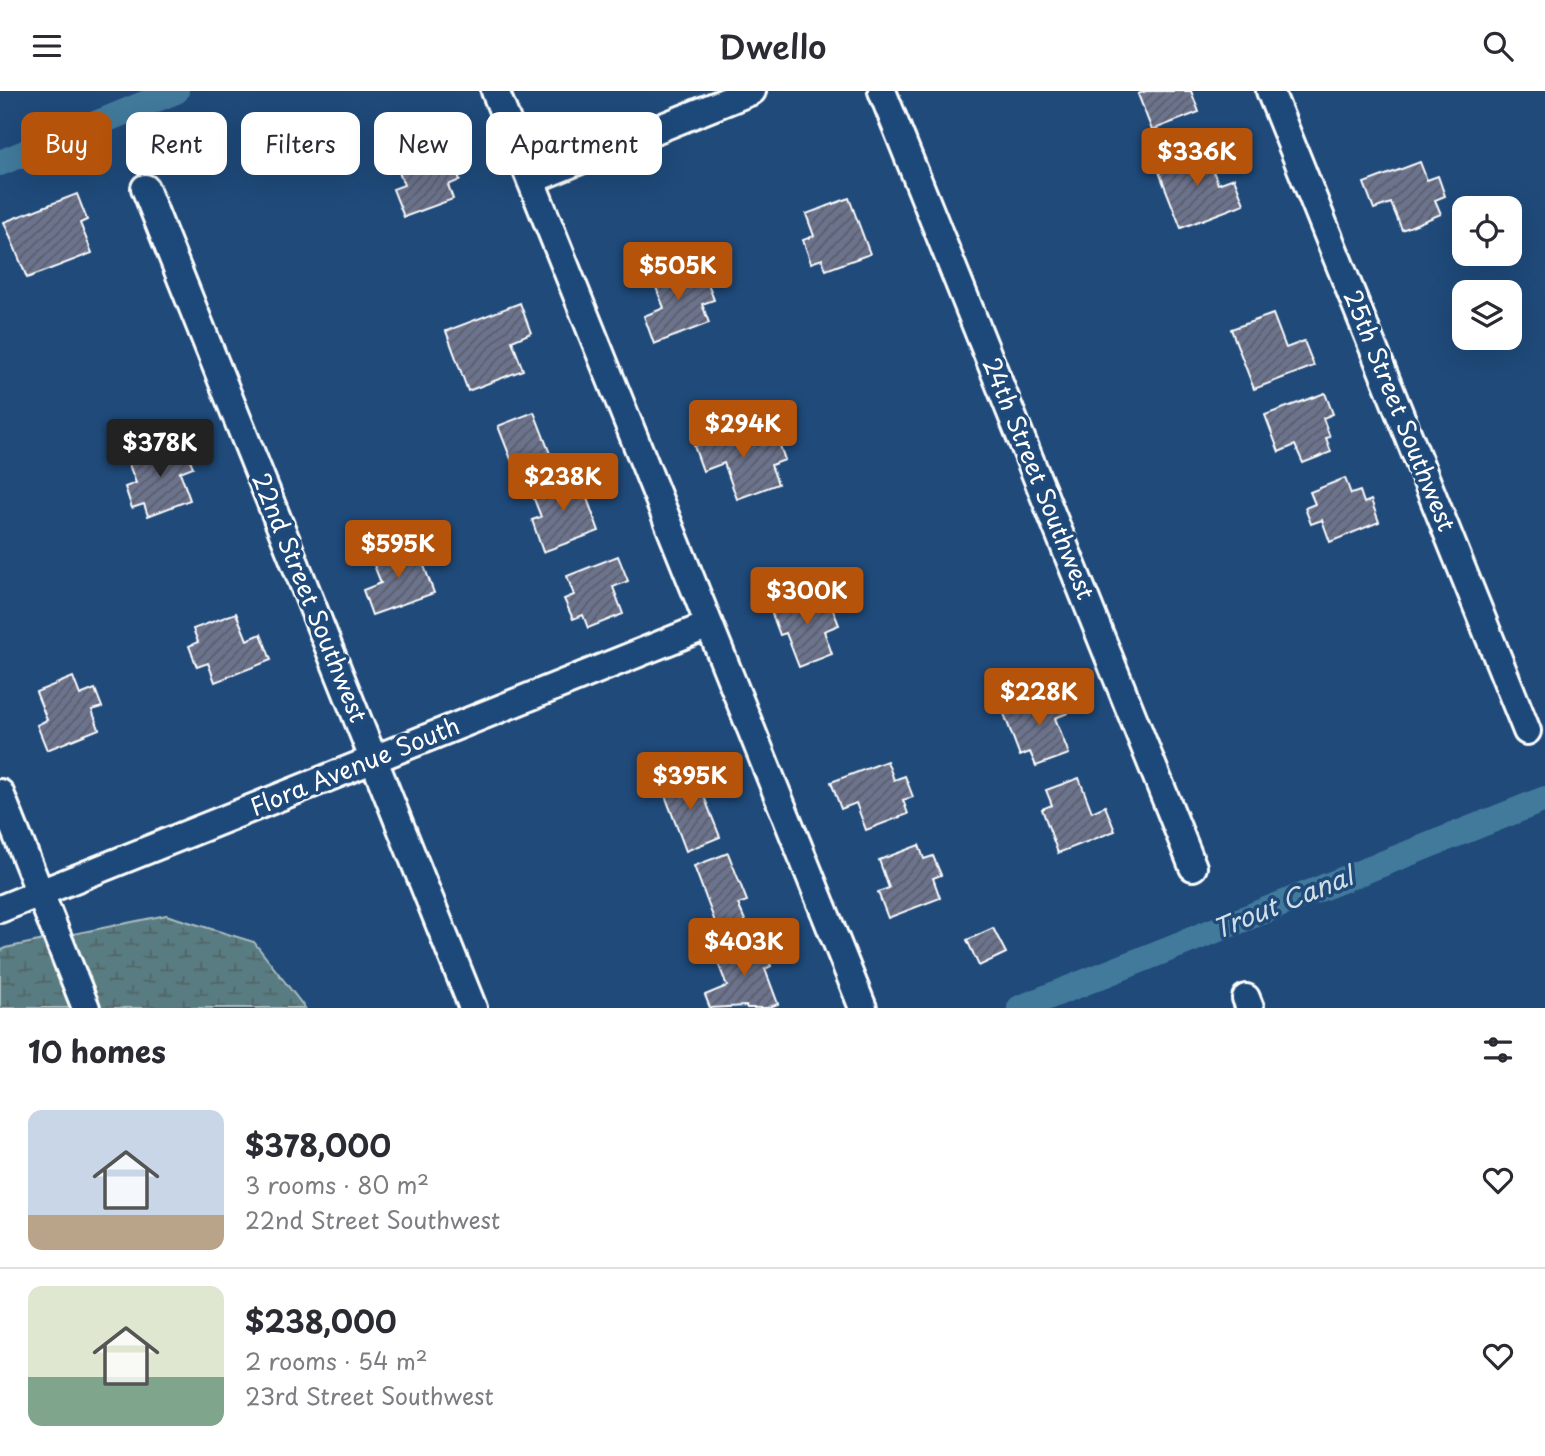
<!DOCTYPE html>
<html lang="en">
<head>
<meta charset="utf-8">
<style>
	:root { --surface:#fff; --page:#f2f2f3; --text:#2b2b33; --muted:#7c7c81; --line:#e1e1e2; --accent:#b45309 }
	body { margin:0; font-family:"Playpen Sans",sans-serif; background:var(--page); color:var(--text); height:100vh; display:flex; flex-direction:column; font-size:26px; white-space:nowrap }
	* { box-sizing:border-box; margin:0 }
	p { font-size:23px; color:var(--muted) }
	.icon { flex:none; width:38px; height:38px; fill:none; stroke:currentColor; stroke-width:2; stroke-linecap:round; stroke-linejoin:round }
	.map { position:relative; height:917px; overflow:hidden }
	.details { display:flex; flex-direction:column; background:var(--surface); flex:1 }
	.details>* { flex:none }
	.hud { position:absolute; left:21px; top:21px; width:700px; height:63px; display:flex; gap:14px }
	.tools { position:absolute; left:1452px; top:105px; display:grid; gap:14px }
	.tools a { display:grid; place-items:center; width:70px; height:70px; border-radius:14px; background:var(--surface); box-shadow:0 7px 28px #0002; font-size:35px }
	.price { position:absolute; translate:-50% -60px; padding:0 16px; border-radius:7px; background:var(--accent); color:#fff; font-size:23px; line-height:46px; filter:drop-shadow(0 2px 4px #0008) }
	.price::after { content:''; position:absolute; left:50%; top:42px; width:21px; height:16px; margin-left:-10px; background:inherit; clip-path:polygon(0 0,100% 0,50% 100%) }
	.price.active { background:#222; color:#fff }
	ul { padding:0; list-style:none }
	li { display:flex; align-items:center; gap:21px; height:175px; padding:0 28px }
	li+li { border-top:2px solid var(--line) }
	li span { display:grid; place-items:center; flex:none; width:196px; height:140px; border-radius:14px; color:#555 }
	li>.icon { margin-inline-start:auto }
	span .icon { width:84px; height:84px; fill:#fffc; stroke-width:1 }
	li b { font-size:30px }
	h2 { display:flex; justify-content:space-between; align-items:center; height:84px; padding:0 28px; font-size:30px }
	.tag { padding:0 24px; border-radius:14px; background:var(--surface); box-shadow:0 7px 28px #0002; font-size:24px; line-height:63px }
	.tag.active { background:var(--accent); color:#fff }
	header { display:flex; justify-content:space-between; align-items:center; height:91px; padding:0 28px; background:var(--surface); font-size:32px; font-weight:600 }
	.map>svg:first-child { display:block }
	.wetland { fill:url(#wetland-marsh); stroke:#acbec0; stroke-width:2 }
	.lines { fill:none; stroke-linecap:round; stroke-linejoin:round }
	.canal { stroke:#427a9c; stroke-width:26 }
	.building { fill:url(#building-hatch); stroke:#fff; stroke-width:2 }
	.minor-casing { stroke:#fff; stroke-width:32 }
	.minor { stroke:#1f4a7a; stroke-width:26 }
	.labels { text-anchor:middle; stroke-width:7; stroke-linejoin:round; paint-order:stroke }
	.street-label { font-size:24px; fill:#fff; stroke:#1f4a7a }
	.water-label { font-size:26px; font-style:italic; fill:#d0dee6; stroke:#1f4a7a }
</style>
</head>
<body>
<header><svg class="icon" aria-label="menu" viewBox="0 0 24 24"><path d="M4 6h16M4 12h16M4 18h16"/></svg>Dwello<svg class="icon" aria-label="search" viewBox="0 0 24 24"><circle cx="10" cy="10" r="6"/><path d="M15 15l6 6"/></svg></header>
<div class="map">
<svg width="1545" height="917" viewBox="0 0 1545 917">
	<defs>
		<pattern id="wetland-marsh" width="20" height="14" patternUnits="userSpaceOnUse" patternTransform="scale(1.75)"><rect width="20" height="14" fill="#587c81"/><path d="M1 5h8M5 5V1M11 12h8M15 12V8" fill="none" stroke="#526466"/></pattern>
		<pattern id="building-hatch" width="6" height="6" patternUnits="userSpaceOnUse" patternTransform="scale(1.75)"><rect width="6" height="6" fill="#6c738d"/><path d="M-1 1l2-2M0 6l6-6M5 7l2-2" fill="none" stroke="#5a5e69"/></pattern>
	</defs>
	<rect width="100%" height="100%" fill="#1f4a7a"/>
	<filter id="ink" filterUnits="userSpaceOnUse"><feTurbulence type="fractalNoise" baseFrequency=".0143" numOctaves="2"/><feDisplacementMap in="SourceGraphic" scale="14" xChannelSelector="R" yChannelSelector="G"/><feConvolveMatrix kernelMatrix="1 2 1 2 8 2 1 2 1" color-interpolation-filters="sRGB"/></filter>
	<g filter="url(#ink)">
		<polygon class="wetland" points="166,824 254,851 305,917 0,917 0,861 5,857"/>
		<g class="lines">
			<g class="canal">
				<polyline points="0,72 176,0"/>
				<polyline points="1020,917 1545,708"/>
			</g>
		</g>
		<g class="building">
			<polygon points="1146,0 1191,0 1199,21 1152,39 1138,3"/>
			<polygon points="446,52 460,89 448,94 453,108 404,126 393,98 404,94 395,71"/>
			<polygon points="1204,55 1218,93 1234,87 1244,113 1181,137 1156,73"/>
			<polygon points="1420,71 1427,89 1438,85 1445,105 1435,109 1441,123 1402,139 1391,112 1374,118 1364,92"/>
			<polygon points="77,103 87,129 80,132 92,162 27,187 4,131"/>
			<polygon points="849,107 870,163 826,179 822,168 811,172 803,149 814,145 806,123"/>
			<polygon points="682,168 689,185 703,180 714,209 702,213 709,232 654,253 644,225 664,217 650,181"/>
			<polygon points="520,212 531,242 512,250 523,279 468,300 446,240"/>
			<polygon points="1273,223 1286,257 1304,250 1314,275 1254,298 1231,238"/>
			<polygon points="1325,302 1333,323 1323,327 1330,346 1326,347 1331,361 1303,372 1295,354 1279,361 1265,324"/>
			<polygon points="534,321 552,368 516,381 498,335"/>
			<polygon points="755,333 763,354 778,349 785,369 771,374 778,393 737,408 724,372 703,380 694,355"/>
			<polygon points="182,350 193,376 180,381 190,409 148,425 144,413 132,417 125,396 136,392 128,371"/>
			<polygon points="578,383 599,440 543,461 532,429 541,426 531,400"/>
			<polygon points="1345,387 1351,403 1360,400 1364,412 1371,409 1379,431 1330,451 1322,429 1311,433 1305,417 1315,413 1310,401"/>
			<polygon points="416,453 434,502 372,524 363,499 381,492 372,469"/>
			<polygon points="618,465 628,490 613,496 623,523 588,537 583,524 573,528 564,508 574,504 567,485"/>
			<polygon points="825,499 839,534 824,540 832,563 799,576 786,542 780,544 771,520"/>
			<polygon points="236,522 247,549 261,543 271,569 215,591 208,572 197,576 189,555 198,551 193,538"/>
			<polygon points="73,586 80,604 95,598 102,616 92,619 99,638 47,659 37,634 47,629 36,601"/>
			<polygon points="1059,599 1068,622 1055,627 1069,663 1036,675 1030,661 1020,665 1003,620"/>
			<polygon points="887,670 894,689 905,685 913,706 903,709 908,723 866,739 856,712 841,718 831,691"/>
			<polygon points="686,681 693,701 701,698 720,746 686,760 660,691"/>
			<polygon points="1079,687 1092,721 1105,715 1115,740 1058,762 1042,718 1052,714 1046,699"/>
			<polygon points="919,754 924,768 933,765 941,784 933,787 940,807 888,827 878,801 889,797 879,769"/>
			<polygon points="728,762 747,810 738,813 747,834 720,844 694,775"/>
			<polygon points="993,837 1006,862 979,875 967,849"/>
			<polygon points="760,847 771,875 765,878 778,913 767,917 747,917 746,915 710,917 705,904 727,895 715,864"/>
		</g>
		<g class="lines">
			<g class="minor-casing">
				<g id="minor">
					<polyline points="495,0 863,917"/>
					<polyline points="882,0 1193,776"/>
					<polyline points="1270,0 1527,640"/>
					<polyline points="531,89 752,0"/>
					<polyline points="145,97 473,917"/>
					<polyline points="0,702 86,917"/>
					<polyline points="0,818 709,534"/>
					<polyline points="1246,907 1250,917"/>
				</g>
			</g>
			<use href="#minor" class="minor"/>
		</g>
	</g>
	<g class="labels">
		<g class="street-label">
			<text transform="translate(1399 320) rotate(68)" y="8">25th Street Southwest</text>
			<text transform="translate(1038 388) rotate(68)" y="8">24th Street Southwest</text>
			<text transform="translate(309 507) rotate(68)" y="8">22nd Street Southwest</text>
			<text transform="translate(355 676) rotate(-22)" y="8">Flora Avenue South</text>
		</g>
		<g class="water-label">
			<text transform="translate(1283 812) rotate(-22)" y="9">Trout Canal</text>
		</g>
	</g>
</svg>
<div class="tools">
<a><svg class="icon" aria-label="locate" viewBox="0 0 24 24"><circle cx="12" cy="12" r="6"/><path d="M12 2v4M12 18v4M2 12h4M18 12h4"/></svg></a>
<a><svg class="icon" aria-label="layers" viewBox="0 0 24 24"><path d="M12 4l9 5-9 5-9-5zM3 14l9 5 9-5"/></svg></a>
</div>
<b class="price" style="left:1197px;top:97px">$336K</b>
<b class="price" style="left:678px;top:211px">$505K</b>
<b class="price" style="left:743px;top:369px">$294K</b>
<b class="price active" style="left:160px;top:388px">$378K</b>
<b class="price" style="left:563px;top:422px">$238K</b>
<b class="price" style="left:398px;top:489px">$595K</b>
<b class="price" style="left:807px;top:536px">$300K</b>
<b class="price" style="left:1039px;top:637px">$228K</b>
<b class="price" style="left:690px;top:721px">$395K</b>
<b class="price" style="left:744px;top:887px">$403K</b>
<div class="hud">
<a class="tag active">Buy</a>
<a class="tag">Rent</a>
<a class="tag">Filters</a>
<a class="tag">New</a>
<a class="tag">Apartment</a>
</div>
</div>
<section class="details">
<h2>10 homes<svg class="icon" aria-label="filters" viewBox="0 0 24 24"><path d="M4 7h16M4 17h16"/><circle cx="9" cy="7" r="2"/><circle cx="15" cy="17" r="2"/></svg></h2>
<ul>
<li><span style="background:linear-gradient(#c9d6e8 75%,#b9a48a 0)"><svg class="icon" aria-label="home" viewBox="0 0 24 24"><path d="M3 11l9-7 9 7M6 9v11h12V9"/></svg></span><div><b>$378,000</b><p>3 rooms · 80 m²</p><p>22nd Street Southwest</p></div><svg class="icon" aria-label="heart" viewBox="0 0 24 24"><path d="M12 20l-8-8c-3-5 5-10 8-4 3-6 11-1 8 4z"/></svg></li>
<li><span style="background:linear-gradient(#dfe7d0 65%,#7fa58c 0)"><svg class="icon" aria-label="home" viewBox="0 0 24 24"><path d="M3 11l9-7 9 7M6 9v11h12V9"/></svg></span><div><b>$238,000</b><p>2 rooms · 54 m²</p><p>23rd Street Southwest</p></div><svg class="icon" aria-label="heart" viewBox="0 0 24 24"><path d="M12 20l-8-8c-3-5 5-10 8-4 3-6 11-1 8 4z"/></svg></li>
</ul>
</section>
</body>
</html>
